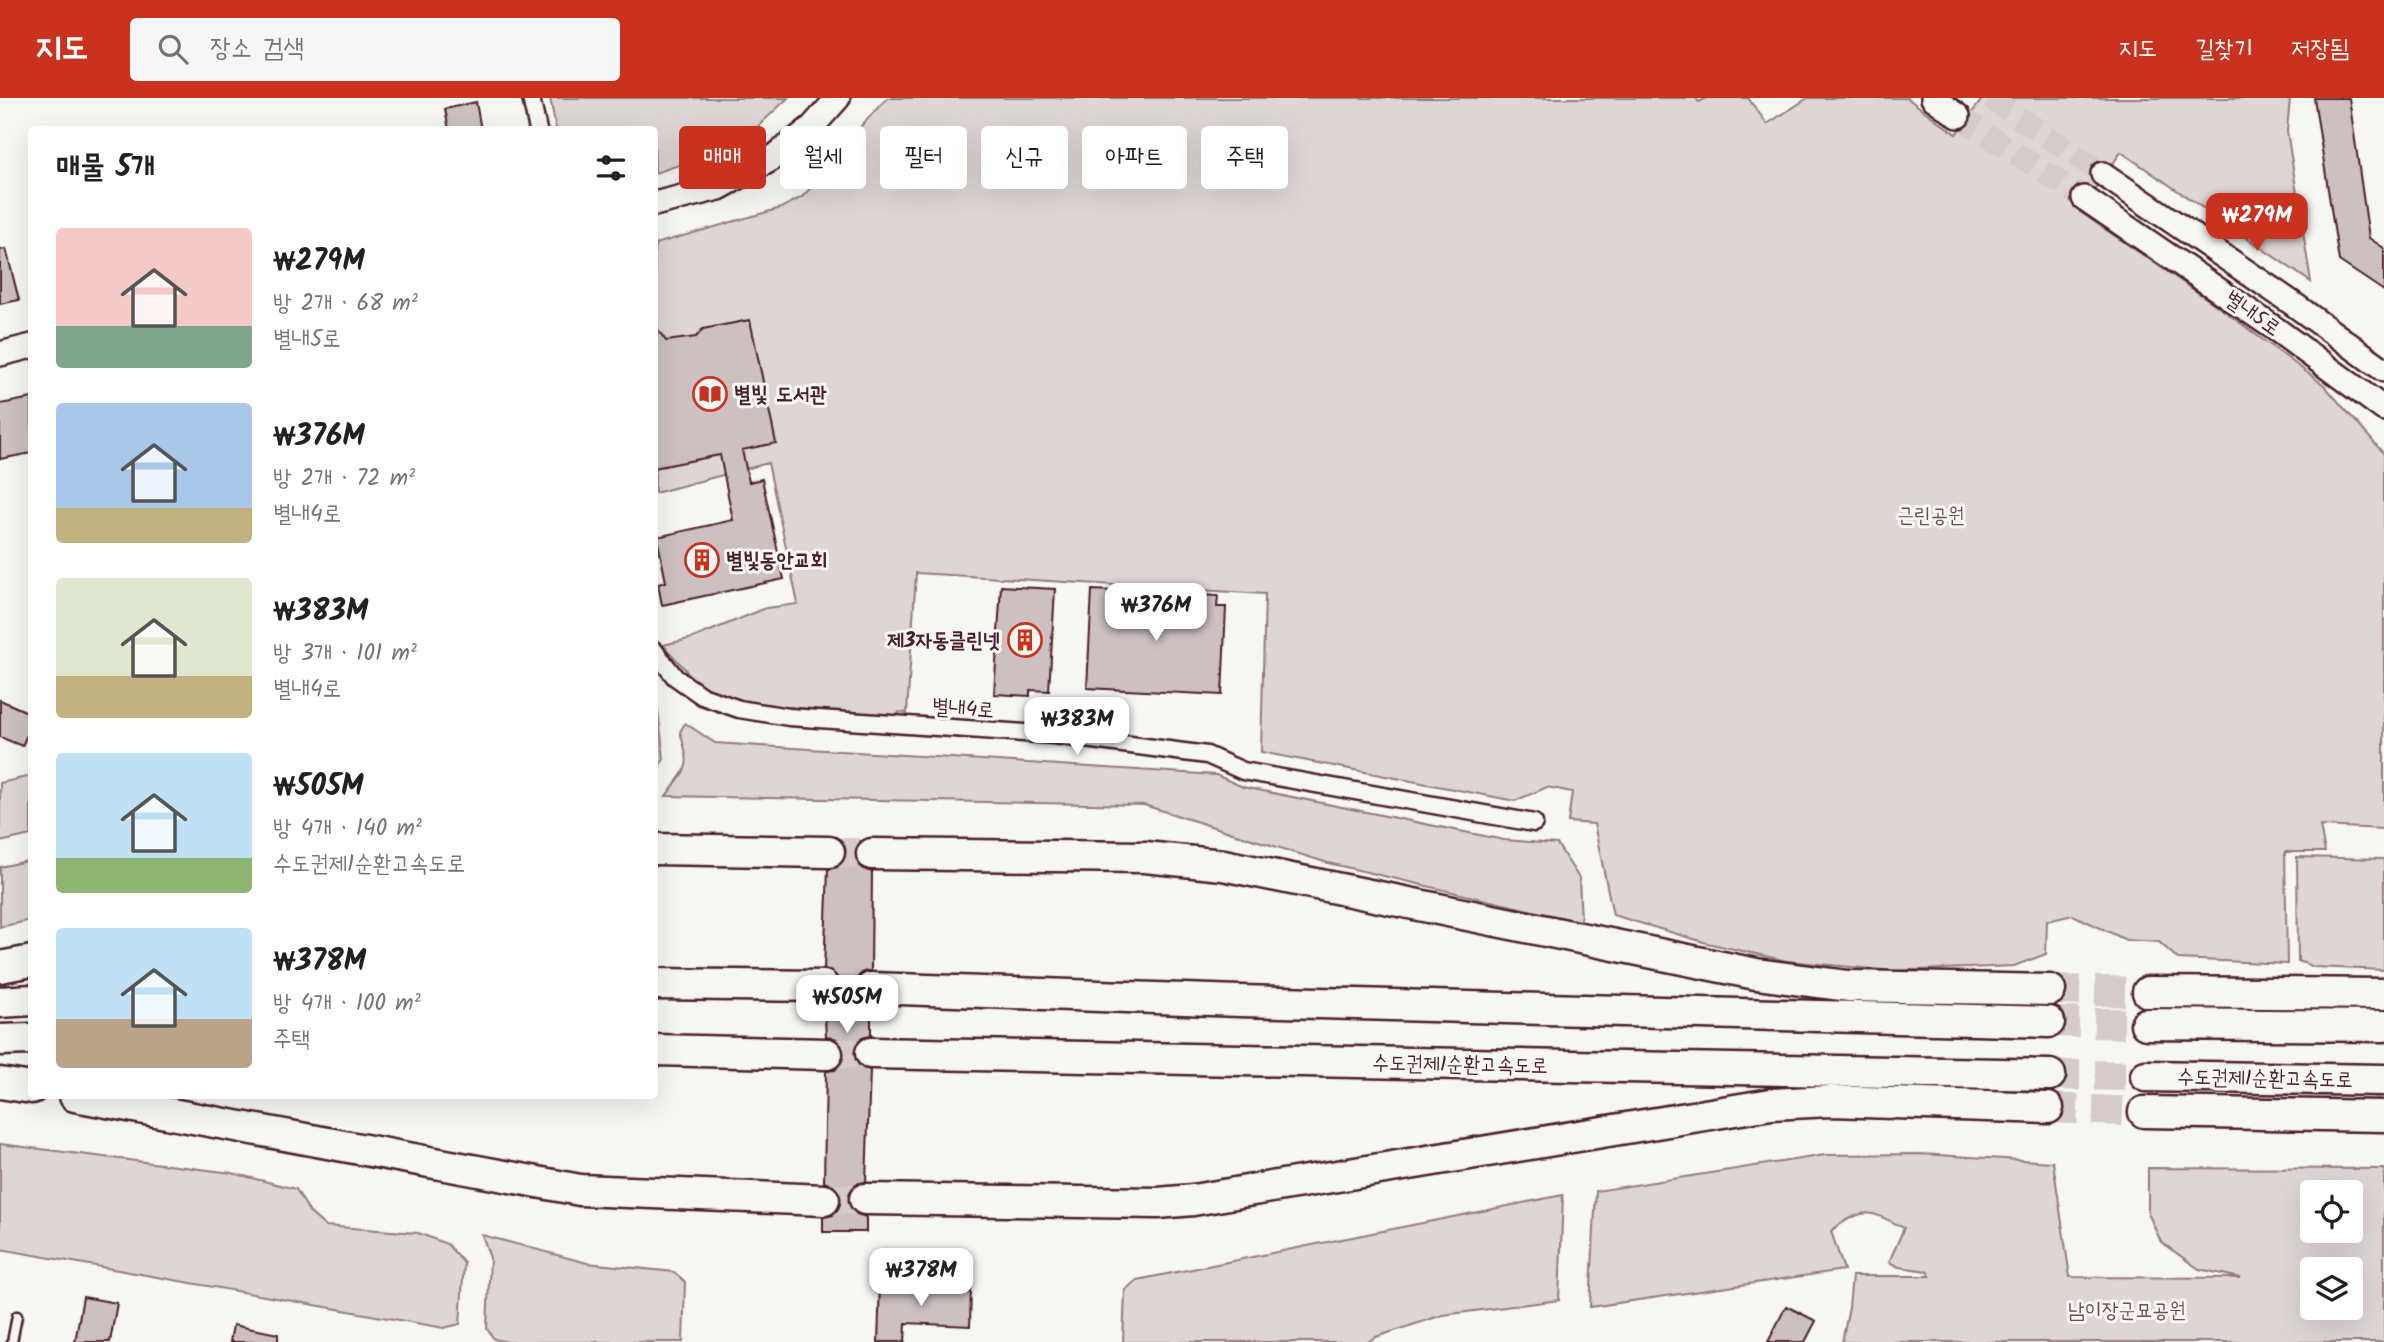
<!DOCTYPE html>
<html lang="ko">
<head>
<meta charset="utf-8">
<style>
	:root { --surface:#fff; --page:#f6f6f6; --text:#202124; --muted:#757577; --accent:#c8321e }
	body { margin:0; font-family:Kalam,"Poor Story",sans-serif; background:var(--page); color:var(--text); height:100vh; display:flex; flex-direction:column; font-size:26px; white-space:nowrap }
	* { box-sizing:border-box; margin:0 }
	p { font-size:23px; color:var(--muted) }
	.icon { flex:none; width:38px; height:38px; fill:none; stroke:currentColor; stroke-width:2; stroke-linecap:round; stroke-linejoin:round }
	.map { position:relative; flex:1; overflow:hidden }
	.details { position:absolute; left:28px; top:28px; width:630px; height:973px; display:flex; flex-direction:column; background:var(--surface); border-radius:7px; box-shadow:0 7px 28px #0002 }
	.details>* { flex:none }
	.banner { position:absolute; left:679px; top:28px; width:665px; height:63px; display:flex; gap:14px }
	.controls { position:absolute; left:2300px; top:1082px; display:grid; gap:14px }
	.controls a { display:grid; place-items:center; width:63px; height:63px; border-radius:7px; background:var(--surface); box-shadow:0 7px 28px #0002; font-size:35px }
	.price { position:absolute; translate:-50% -60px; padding:0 16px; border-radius:14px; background:#fff; color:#222; font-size:23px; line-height:46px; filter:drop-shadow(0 2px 4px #0008) }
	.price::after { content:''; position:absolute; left:50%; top:42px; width:21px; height:16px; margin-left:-10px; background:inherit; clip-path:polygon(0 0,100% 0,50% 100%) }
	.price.on { background:var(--accent); color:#fff }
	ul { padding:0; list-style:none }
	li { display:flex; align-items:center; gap:21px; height:175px; padding:0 28px }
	li span { display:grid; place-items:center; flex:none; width:196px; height:140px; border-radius:7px; color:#555 }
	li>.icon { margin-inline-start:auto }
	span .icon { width:84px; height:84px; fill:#fffc; stroke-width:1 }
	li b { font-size:30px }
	h2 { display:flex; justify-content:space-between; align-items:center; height:84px; padding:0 28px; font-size:30px }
	.chip { padding:0 24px; border-radius:7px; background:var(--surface); box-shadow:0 7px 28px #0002; font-size:24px; line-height:63px }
	.chip.on { background:var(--accent); color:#fff }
	header { display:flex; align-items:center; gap:42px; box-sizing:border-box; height:98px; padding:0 35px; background:var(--accent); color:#fff }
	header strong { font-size:33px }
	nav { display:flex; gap:38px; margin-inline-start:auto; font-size:24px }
	.search { width:490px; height:63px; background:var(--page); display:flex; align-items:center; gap:18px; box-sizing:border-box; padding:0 24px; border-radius:7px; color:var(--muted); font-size:26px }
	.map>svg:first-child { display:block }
	.green { fill:#ddd6d5; stroke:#947a80; stroke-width:2; fill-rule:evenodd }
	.building { fill:#ccc1c0; stroke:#4a1f2b; stroke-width:2 }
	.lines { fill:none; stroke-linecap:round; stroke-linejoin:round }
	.secondary-tunnel { stroke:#d4cbca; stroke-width:23; stroke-dasharray:23 11; stroke-linecap:butt }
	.highway-tunnel { stroke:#d4cbca; stroke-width:30; stroke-dasharray:30 15; stroke-linecap:butt }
	.lane-casing { stroke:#4a1f2b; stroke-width:13 }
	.street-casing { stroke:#4a1f2b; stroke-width:21 }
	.secondary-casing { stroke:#4a1f2b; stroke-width:28 }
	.highway-casing { stroke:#4a1f2b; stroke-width:35 }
	.lane { stroke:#f6f6f2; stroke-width:8 }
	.street { stroke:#f6f6f2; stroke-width:16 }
	.secondary { stroke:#f6f6f2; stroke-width:23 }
	.highway { stroke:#f6f6f2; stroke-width:30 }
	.labels { text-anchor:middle; stroke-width:6; stroke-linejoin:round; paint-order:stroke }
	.street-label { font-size:21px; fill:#4a1f2b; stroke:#f6f6f2 }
	.poi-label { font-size:21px; font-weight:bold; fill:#4a1f2b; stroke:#f6f6f2; text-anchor:start }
	.park-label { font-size:21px; fill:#6f4d56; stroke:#f6f6f2 }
</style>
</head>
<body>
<header>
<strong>지도</strong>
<div class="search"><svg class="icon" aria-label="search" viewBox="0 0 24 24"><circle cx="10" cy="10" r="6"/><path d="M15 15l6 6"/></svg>장소 검색</div>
<nav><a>지도</a><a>길찾기</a><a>저장됨</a></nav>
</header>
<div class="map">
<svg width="2384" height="1244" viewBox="0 0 2384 1244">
	<rect width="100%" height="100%" fill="#f6f6f2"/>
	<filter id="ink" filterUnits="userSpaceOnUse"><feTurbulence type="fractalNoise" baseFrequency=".0143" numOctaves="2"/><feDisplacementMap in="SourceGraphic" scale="14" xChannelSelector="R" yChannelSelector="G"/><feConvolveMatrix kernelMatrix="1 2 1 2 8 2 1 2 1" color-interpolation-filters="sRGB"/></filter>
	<g filter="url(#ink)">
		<g class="green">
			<polygon points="550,0 788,0 737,48 655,75 654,32 556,31"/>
			<polygon points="887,0 1696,0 1699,4 1707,0 1748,0 1767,26 1808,0 1907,0 1956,36 1983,0 2290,0 2287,33 2311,184 2121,54 2080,114 2216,207 2324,287 2384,356 2384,731 2320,728 2325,754 2285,754 2287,866 2178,861 2159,844 2126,842 2073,817 2047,823 2046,856 2014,868 1894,873 1787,863 1707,845 1613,817 1594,726 1568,724 1572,694 1547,689 1515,703 1261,654 1265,496 916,475 907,615 899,614 898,619 733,604 693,586 685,571 663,547 693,540 766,510 798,506 768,365 655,395 655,146 781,110 802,99 834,66 861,28"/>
			<polygon points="654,606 658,612 664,661 655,674"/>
			<path d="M685,625L715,645L1216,677L1243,689L1504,742L1557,746L1579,780L1581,824L1328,765L1144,707L666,698C688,667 692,672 680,634Z"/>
			<polygon points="31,678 31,737 0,744 0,685"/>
			<polygon points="2297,759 2384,761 2384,872 2314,869 2298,863"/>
			<polygon points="31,762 31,822 0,829 0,769"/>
			<polygon points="0,1046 232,1075 296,1091 310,1115 325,1128 418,1135 447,1146 464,1165 460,1226 444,1230 0,1151"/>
			<path d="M1920,1056L2053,1064L2070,1179L2241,1180L2199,1171L2161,1144L2148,1115V1070L2384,1071V1244H1842L1849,1210L1852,1178H1930L1927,1173L1899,1169L1889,1164L1904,1130C1869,1112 1864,1108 1831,1133L1844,1172L1590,1209L1596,1093L1825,1057ZM2312,1094H2350V1132H2312ZM2312,1171H2350V1209H2312Z"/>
			<polygon points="1563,1097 1559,1202 1443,1217 1376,1239 1367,1244 1123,1244 1125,1192 1137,1182"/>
			<polygon points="482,1137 587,1165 674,1174 685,1184 683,1244 507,1244 494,1241 487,1231 490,1160"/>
		</g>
		<g class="building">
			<polygon points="2314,0 2349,0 2369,140 2384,150 2384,193 2339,163"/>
			<polygon points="476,4 481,32 449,32 445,11"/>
			<polygon points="6,151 19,202 0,206 0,152"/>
			<polygon points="750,222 776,345 742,352 749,384 762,381 784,481 662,507 658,486 666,484 657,439 733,422 720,357 654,370 654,226 666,243 696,239 703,231"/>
			<polygon points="32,300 32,355 0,361 0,306"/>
			<polygon points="1001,488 1055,491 1049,593 1030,592 1030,598 994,596"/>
			<polygon points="1092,492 1218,498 1217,509 1226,509 1222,597 1087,590"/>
			<polygon points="0,602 32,616 32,626 22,648 0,639"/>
			<polygon points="842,743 861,743 855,755 857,764 863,771 872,774 871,873 863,874 857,880 854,890 856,899 861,904 871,908 871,938 862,940 856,947 854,954 856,964 863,970 870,972 866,1084 856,1086 850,1093 848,1100 850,1110 857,1116 866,1119 866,1134 823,1134 823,1119 833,1117 839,1111 841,1103 840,1095 834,1088 824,1084 826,973 835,972 842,966 844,956 843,948 837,941 826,938 824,905 832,903 838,897 840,888 838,879 832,873 824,871 828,771 838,769 844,762 846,754"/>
			<polygon points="880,1185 971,1188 970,1228 906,1225 905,1244 878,1244"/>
			<polygon points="83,1199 117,1205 110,1244 75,1244"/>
			<polygon points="1786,1208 1816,1223 1805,1244 1768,1244"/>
			<polygon points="233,1227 278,1236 278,1244 230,1244"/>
		</g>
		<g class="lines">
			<g class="secondary-tunnel">
				<polyline points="1990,0 2103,76"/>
				<polyline points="1958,18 2084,100"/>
			</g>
			<g class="highway-tunnel">
				<polyline points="829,754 872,756"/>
				<polyline points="823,888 871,890"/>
				<polyline points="2050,892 2148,894"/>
				<polyline points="2049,924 2146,926"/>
				<polyline points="827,956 871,955"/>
				<polyline points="2050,977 2146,978"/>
				<polyline points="2048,1010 2144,1014"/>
				<polyline points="824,1102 865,1101"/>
			</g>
			<g class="lane-casing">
				<polyline id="lane" points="12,1244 17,1218"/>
			</g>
			<g class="street-casing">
				<g id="street">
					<polyline points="531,0 538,32"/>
					<polyline points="654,552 675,579 702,598 739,611 789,619 1054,637 1207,657 1243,673 1534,725"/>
				</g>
			</g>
			<g class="secondary-casing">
				<g id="secondary">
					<polyline points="1933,0 1958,18"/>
					<polyline points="2103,76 2292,205 2384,272"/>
					<polyline points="2084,100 2277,232 2384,311"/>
					<polyline points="654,106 719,90 770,62 812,29 838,0"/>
					<polyline points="0,256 32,248"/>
				</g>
			</g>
			<g class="highway-casing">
				<g id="highway">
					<polyline points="654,751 829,754"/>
					<polyline points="872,756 1145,759 1223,767 1756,876 1848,888 2050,892"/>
					<polyline points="0,869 32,863"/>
					<polyline points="654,886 823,888"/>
					<polyline points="871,890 1240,903 2049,924"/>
					<polyline points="2148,894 2384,896"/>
					<polyline points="0,904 32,902"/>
					<polyline points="2146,926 2384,928"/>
					<polyline points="0,942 32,941"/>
					<polyline points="654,952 827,956"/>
					<polyline points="871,955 2050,977"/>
					<polyline points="2146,978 2384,982"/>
					<polyline points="0,985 32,990"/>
					<polyline points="75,998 580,1092 824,1102"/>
					<polyline points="2144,1014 2384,1018"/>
					<polyline points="865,1101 1158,1105 1193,1102 1771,1006 1831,1003 2048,1010"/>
				</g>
			</g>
			<use href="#lane" class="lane"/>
			<use href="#street" class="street"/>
			<use href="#secondary" class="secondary"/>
			<use href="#highway" class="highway"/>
		</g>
	</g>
	<defs>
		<g id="library-ring" transform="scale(1.75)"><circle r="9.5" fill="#f6f6f2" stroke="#c8321e" stroke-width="1.5"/><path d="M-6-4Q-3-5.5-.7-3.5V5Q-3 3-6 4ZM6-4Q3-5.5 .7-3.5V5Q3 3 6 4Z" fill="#c8321e"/></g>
		<g id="building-ring" transform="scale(1.75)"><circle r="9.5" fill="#f6f6f2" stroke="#c8321e" stroke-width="1.5"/><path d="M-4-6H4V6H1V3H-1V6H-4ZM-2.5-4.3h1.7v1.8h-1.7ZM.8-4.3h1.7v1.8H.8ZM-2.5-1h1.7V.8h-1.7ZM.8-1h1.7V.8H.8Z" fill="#c8321e"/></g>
	</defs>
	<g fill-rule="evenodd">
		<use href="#library-ring" x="710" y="296"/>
		<use href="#building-ring" x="702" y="462"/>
		<use href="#building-ring" x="1025" y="542"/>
	</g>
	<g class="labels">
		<g class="street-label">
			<text transform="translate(2253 215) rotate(35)" y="7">별내5로</text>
			<text transform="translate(963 610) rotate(4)" y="7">별내4로</text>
			<text transform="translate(1460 966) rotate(1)" y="7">수도권제1순환고속도로</text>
			<text transform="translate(2265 980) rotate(1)" y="7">수도권제1순환고속도로</text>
		</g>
		<g class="poi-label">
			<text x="734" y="303">별빛 도서관</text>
			<text x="726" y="469">별빛동안교회</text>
			<text x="1000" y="549" text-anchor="end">제3자동클린넷</text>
		</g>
		<g class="park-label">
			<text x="1931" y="424">근린공원</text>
			<text x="2127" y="1219">남이장군묘공원</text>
		</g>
	</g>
</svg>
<div class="controls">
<a><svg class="icon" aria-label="locate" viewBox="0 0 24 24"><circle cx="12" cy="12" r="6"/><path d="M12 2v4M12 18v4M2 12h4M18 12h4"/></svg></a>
<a><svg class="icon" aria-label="layers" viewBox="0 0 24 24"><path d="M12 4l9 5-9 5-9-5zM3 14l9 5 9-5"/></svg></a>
</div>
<b class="price on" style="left:2257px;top:155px">₩279M</b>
<b class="price" style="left:1156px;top:545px">₩376M</b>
<b class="price" style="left:1077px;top:659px">₩383M</b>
<b class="price" style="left:847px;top:937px">₩505M</b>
<b class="price" style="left:921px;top:1210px">₩378M</b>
<div class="banner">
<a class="chip on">매매</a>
<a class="chip">월세</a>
<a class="chip">필터</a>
<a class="chip">신규</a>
<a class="chip">아파트</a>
<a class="chip">주택</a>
</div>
<section class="details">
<h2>매물 5개<svg class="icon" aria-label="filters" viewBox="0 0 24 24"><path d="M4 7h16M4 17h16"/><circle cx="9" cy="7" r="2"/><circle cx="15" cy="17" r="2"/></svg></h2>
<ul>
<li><span style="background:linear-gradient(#f6c9c9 70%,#7fa58c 0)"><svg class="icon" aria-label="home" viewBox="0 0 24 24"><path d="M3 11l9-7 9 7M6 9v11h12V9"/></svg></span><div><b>₩279M</b><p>방 2개 · 68 m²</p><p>별내5로</p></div></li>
<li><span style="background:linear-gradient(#a9c7e8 75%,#c2b280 0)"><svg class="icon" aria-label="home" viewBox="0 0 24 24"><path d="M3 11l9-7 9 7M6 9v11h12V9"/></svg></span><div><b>₩376M</b><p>방 2개 · 72 m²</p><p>별내4로</p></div></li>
<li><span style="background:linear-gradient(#dfe7d0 70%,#c2b280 0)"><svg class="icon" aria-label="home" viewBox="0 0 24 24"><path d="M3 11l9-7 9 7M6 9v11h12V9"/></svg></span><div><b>₩383M</b><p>방 3개 · 101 m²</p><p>별내4로</p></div></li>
<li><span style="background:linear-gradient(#bfe0f5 75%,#8fb573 0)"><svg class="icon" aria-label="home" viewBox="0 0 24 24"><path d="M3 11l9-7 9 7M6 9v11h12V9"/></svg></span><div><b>₩505M</b><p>방 4개 · 140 m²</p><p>수도권제1순환고속도로</p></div></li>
<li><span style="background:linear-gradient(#bfe0f5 65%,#b9a48a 0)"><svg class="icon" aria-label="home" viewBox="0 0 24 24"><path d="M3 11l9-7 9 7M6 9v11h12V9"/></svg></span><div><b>₩378M</b><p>방 4개 · 100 m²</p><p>주택</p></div></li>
</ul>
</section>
</div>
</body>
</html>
